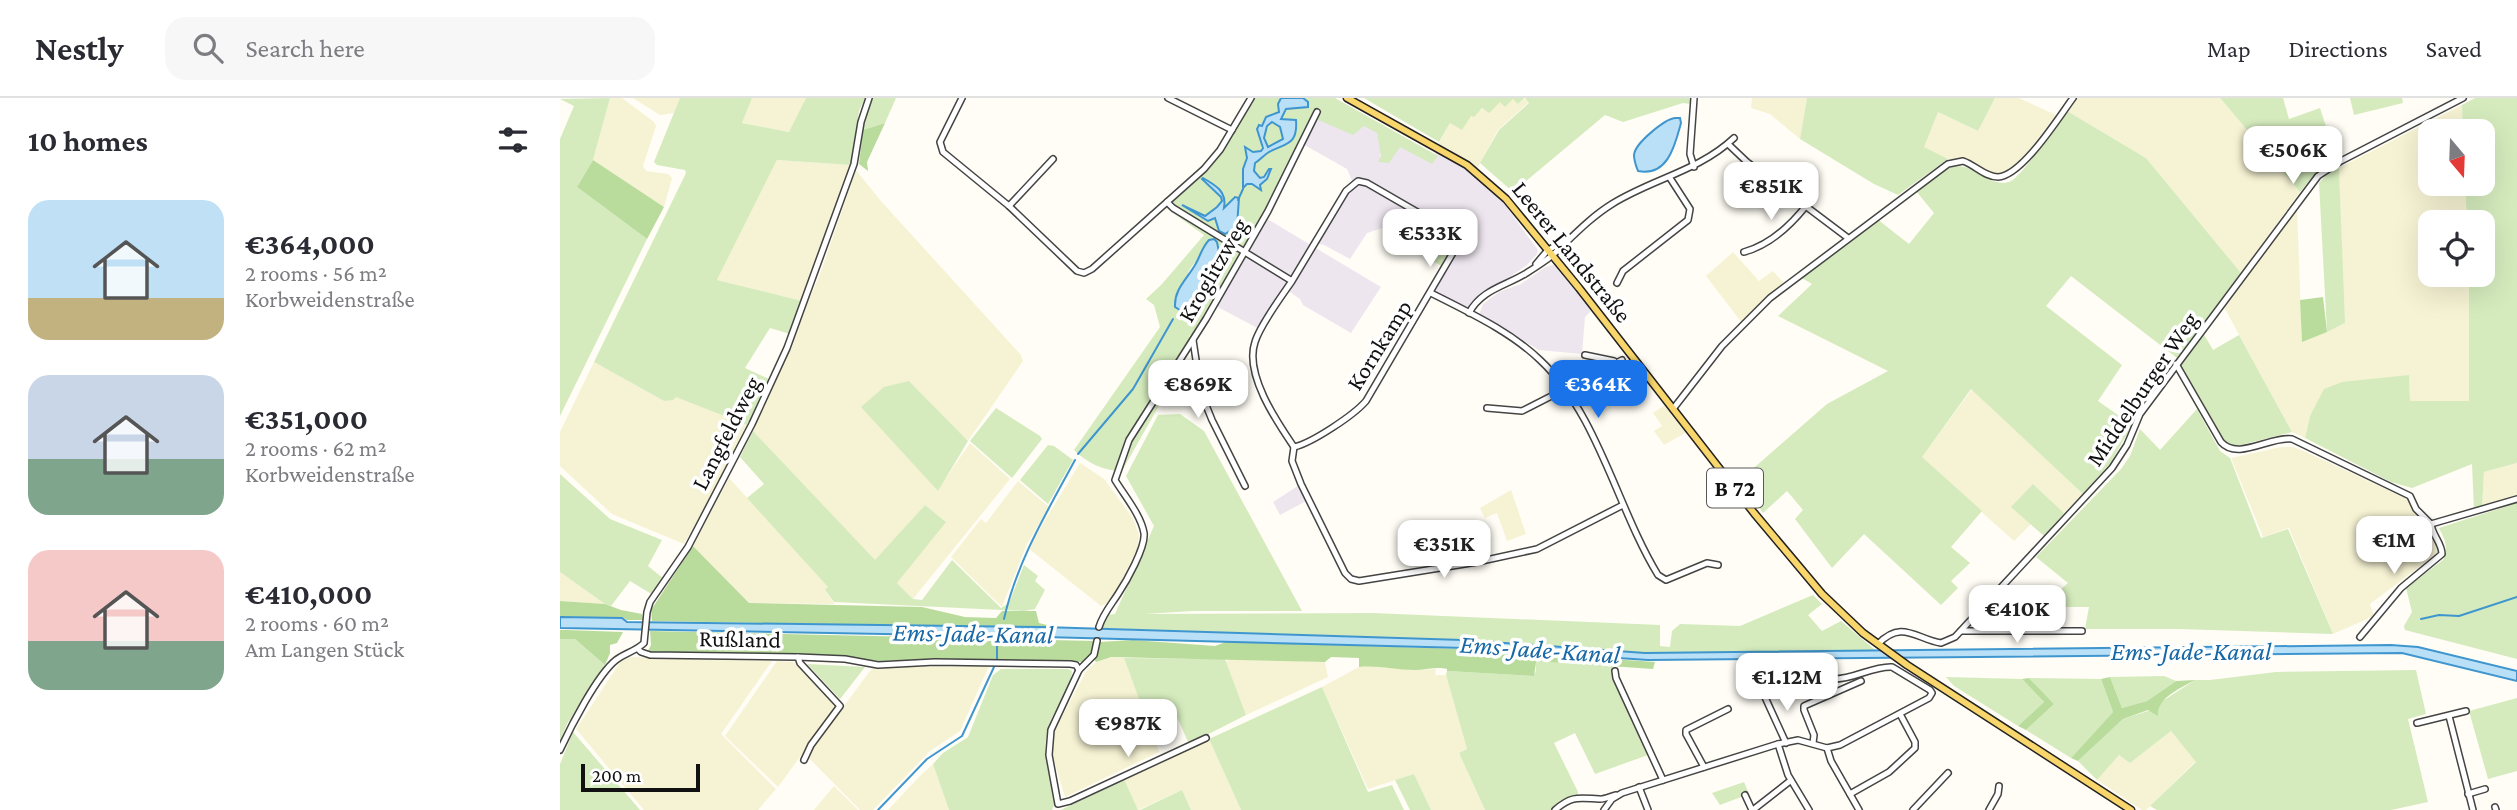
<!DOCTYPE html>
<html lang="en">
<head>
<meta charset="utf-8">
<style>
	:root { --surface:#fff; --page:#f7f7f7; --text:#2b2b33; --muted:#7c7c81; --line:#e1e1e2; --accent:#1a73e8 }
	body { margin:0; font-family:"Crimson Pro",serif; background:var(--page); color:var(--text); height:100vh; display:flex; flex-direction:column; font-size:26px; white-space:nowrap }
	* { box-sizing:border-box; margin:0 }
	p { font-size:23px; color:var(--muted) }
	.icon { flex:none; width:38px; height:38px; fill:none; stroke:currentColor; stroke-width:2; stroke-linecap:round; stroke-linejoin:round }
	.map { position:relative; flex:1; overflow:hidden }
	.side { display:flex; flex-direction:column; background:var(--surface); width:560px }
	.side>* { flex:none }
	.needle { width:46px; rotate:161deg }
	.buttons { position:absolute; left:1858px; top:21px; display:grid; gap:14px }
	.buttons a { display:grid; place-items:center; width:77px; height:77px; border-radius:14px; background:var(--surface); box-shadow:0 7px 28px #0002; font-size:35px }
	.scale { position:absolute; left:21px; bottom:18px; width:119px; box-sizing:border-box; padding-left:7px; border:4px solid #111; border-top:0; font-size:19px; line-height:24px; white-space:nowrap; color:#111; -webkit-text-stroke:5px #fff; paint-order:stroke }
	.price { position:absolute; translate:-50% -60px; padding:0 16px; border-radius:14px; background:#fff; color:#222; font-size:23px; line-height:46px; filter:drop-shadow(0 2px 4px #0008) }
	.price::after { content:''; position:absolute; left:50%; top:42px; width:21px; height:16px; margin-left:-10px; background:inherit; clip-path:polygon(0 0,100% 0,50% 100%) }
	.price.on { background:var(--accent); color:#fff }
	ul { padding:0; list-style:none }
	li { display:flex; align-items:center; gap:21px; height:175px; padding:0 28px }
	li span { display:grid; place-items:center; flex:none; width:196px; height:140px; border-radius:21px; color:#555 }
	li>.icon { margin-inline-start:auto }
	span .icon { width:84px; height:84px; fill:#fffc; stroke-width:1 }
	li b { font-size:30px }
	h2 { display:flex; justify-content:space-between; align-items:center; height:84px; padding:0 28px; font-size:30px }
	header { display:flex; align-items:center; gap:42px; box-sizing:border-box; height:98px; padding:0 35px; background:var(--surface); border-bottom:2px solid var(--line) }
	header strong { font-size:33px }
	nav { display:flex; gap:38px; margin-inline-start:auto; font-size:24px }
	.search { width:490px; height:63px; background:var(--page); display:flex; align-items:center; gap:18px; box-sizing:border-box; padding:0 24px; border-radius:21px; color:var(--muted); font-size:26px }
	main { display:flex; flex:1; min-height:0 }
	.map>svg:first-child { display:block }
	.industrial { fill:#eee6ef }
	.farmland { fill:#f6f3d4 }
	.green { fill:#d5ebbd; fill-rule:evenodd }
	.forest { fill:#b9dc9c }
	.water { fill:#b9e0f7; stroke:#3f96cf; stroke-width:2; fill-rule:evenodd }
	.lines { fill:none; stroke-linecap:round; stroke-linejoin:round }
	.stream { stroke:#3f96cf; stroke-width:2 }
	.minor-casing { stroke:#444; stroke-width:8 }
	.major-casing { stroke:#222; stroke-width:9 }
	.minor { stroke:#fff; stroke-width:5 }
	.major { stroke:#f9d66b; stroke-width:6 }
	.labels { text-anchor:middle; stroke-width:7; stroke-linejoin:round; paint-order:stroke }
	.shield { fill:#fff; stroke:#585858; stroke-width:2 }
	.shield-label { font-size:23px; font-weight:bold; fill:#111 }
	.street-label { font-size:24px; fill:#111; stroke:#fff }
	.water-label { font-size:26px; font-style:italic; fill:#1768a6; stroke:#fff }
</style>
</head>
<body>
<header>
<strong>Nestly</strong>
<div class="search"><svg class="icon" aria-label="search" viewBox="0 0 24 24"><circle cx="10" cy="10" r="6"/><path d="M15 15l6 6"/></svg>Search here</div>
<nav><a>Map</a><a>Directions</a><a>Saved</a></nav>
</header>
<main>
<section class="side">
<h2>10 homes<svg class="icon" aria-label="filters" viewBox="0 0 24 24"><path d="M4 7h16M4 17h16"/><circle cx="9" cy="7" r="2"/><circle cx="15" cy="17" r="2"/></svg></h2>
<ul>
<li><span style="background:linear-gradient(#bfe0f5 70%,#c2b280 0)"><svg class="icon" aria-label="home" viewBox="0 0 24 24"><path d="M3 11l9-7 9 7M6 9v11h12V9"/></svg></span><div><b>€364,000</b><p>2 rooms · 56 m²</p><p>Korbweidenstraße</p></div></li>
<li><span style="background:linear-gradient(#c9d6e8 60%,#7fa58c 0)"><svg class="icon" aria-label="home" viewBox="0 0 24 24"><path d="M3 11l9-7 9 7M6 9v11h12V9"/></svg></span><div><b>€351,000</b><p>2 rooms · 62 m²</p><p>Korbweidenstraße</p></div></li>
<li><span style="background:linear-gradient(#f6c9c9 65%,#7fa58c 0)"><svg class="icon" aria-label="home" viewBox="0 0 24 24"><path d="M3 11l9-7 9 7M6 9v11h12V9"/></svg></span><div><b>€410,000</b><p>2 rooms · 60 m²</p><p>Am Langen Stück</p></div></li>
</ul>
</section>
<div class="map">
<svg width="1957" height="712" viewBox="0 0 1957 712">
	<rect width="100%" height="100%" fill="#fffdf5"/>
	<g class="industrial">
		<polygon points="757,14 805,26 817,35 822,52 820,58 830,58 841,43 872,59 877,53 905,69 937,96 978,152 977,156 967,167 951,178 951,181 936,188 907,214 871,195 897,143 851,111 840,130 834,126 807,135 790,161 764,147 754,145 793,85 787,71 741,45"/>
		<polygon points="704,119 821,189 791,235 743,207 740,201 727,192 701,232 654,207"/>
		<polygon points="995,166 1031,213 1025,219 1022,256 979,252 919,217 923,206 939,194 961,186 984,170"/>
		<polygon points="741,386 748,402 720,417 713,404"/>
	</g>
	<g class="farmland">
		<polygon points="50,0 62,0 94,24 96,28 83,68 86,73 108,76 112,80 104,109 33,62"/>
		<polygon points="73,0 120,0 114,15 100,17"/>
		<polygon points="192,0 246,0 230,34 182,25"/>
		<polygon points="964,0 969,4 938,32 917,71 878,47 890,25 940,4 954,1 958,6"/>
		<polygon points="1192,0 1247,0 1240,41 1210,16 1191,10"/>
		<polygon points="1435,0 1459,0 1496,17 1459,65 1447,75 1430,75 1413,64 1404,61 1388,61 1363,49 1378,14 1418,33"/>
		<polygon points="1517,0 1660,0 1740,94 1681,175 1586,60 1507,13"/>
		<polygon points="1902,7 1903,33 1871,33 1871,86 1905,86 1907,124 1871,124 1871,177 1909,177 1909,303 1850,303 1849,277 1750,318 1745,340 1732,334 1664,209 1737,111 1742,244 1784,226 1779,70"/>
		<polygon points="217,62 291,67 242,203 157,182"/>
		<polygon points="296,72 320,102 461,257 463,263 408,343 349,283 377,393 410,345 450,381 353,501 337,485 385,423 365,407 315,463 193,333 260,176"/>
		<polygon points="1173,154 1199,183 1213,173 1224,185 1182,225 1146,178"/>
		<polygon points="34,264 104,303 115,298 187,327 162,379 124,446 52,416 0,368 0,334"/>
		<polygon points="1412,291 1523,396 1504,415 1473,386 1452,409 1471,426 1454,443 1361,360"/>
		<polygon points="1105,307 1127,334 1104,347 1094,333 1102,328 1093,315"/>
		<polygon points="1721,349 1734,349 1748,355 1847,401 1879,454 1810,506 1814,518 1773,536 1729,430 1703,439 1671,360"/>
		<polygon points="520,365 544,381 573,420 579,437 577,451 557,492 546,506 541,508 468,450"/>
		<polygon points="1957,365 1957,399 1922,410 1924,374"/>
		<polygon points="169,380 269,489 265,493 275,506 189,505 133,448"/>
		<polygon points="458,383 489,409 467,446 442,509 391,459 421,421 426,425"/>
		<polygon points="951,392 966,436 947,443 937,415 925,420 920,410"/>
		<polygon points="0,474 45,506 0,503"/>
		<polygon points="72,559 212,563 161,636 216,691 198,712 84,712 16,631 61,563"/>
		<polygon points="550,559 564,560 599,654 505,699 492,656 494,633 527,572 536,564"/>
		<polygon points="669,561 765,564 768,579 686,617 666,564"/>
		<polygon points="217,563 236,564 277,608 218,689 165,638"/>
		<polygon points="815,567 851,572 876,571 875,577 886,577 907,651 899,655 925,712 871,712 854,676 808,691 762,589 799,569"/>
		<polygon points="429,568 400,633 370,653 313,712 300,712 247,658 313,569"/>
		<polygon points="1611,633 1636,663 1586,712 1582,712 1537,682 1559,656 1571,664"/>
		<polygon points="649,641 681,712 631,712 622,692 578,712 564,681"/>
		<polygon points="373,666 389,712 328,712 360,678"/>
		<polygon points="274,688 298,712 254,712"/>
	</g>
	<g class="green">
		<polygon points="50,0 33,62 17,89 87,141 0,318 0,41 14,8 0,1"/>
		<polygon points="120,0 192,0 182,25 229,34 246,0 305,0 299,13 291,67 217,62 157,182 242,203 230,236 210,230 185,270 209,281 187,327 116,299 113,302 104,303 34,264 126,75 125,72 97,67 94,64"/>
		<polygon points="313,0 336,0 325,25 303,32 305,18"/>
		<path d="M694,0H721L718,6L719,14L704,24L702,28L701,53L693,54L685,49L687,60L683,71L684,89L692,85L700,92V87L707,76L700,80L694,73L695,65C700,62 704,57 709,54C731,42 735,49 733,21H721L729,9L734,10L748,4L743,0H775L878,58L872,66L840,49L829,65L818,64L821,58L817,35L804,28L793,37L756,21L636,242L629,237L630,249L627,258L562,373C544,373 527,365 514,352L600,229L594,207L586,201L602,186L644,137L606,110L650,69ZM642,81L664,96V110L675,100L678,126L676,142L670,133L666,134L657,126L655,119L641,120L625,107L645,118L657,109L662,102L661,99ZM640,157L657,159L649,169L644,187L637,192L628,174Z"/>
		<polygon points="804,0 964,0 958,6 953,1 945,9 940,4 929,15 922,10 914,19 911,18 902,32 890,25 879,44"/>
		<polygon points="965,0 1132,0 1131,6 1123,5 1063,24 1045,17 953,94 920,65 939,32 969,5"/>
		<polygon points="1247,0 1435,0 1418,33 1378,14 1364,49 1388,61 1338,97 1314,86 1240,41"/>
		<polygon points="1660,0 1723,0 1729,21 1760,10 1777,62 1753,78 1740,94"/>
		<polygon points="1790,0 1842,0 1843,5 1794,17"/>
		<polygon points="1915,0 1957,0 1957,365 1924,374 1922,410 1914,412 1912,366 1852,390 1831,384 1745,340 1750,318 1764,291 1782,284 1849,277 1850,303 1909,303 1909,177 1923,177 1923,124 1907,124 1905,86 1923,86 1923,33 1903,33 1902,7"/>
		<path d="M1507,13L1586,60L1681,175L1617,260L1511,178L1486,208L1562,267L1538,303L1572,327L1550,366L1523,396L1411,291L1362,359L1422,413L1391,449L1410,465L1391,483L1398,490L1381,507L1304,436L1272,470L1235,421L1243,412L1227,393L1203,415L1180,382L1267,306L1328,273L1218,218L1252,186L1240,179L1317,121L1349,146L1374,115L1356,93C1367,85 1379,72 1393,69C1414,64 1427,90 1449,84C1462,79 1496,27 1507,13Z"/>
		<path d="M712,24L720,29L723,41L708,49C704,42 703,31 709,25Z"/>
		<polygon points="1779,70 1785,225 1767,234 1759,85 1769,74"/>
		<polygon points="867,123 894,140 894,150 883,169 851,150"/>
		<polygon points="1643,235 1653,252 1679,237 1732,334 1677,348 1669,347 1663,342 1620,268"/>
		<polygon points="349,283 408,343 378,393 301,309 324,289"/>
		<polygon points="436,310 480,338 482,341 452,380 410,343"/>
		<polygon points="1637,311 1660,353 1670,360 1701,440 1728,431 1773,536 1619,531 1525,531 1529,509 1500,509 1490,501 1508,485 1476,459 1561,371 1570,358 1580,331 1600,352"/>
		<polygon points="620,316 644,333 742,513 633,513 584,516 813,515 1100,527 1100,548 1110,549 1112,533 1120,526 1180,528 1253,497 1262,506 1248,517 1262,533 1281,523 1315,552 1085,555 903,542 541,530 546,517 555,516 594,428 566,378 598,317"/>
		<polygon points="193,333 315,462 365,407 386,424 337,485 353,501 362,502 392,462 441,510 449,505 464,467 478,478 475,483 485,492 475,511 464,513 274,504 265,492 268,489 187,400 204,386 180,359"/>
		<polygon points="488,347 494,348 513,362 488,406 460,382"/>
		<polygon points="0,376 50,421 102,442 88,468 104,481 93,497 70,483 51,508 45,506 0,474"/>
		<polygon points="1473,386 1504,415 1484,438 1451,409"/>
		<path d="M1957,405V561L1845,532L1844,528L1852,514L1846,490L1883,462C1889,451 1885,441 1879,430Z"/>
		<polygon points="0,541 15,541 45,567 7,626 0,643"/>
		<polygon points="564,560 665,561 686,617 629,646 617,619 590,631"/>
		<polygon points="975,563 1053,567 1054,582 1088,657 1035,676 1015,635 994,645 1018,694 1017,698 1006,700 990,712 925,712 899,655 907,651 886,577 887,573 973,578 976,573"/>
		<polygon points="247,566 305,569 280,601"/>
		<path d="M441,571H508L512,573C511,592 496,608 490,625C480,652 489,677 496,703L492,712H389L373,666L383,655L408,639L433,577Z"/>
		<polygon points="1856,572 1866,616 1848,621 1868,704 1831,712 1597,712 1590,708 1636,664 1611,633 1570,665 1559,657 1537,682 1518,663 1563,621 1597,610 1601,604 1635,582 1650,582 1716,574"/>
		<polygon points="1604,578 1616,583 1587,603 1562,610 1550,579"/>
		<polygon points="1386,579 1462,581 1484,604 1458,628 1394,588"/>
		<polygon points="1469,580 1541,581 1553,614 1511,660 1466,632 1494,606"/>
		<polygon points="762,589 808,694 832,687 844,712 681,712 649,641"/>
		<polygon points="1957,600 1957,673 1928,681 1909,613"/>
		<polygon points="13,634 80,712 0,712 0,666"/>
		<polygon points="854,676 871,712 850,712 835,682"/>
		<polygon points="564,681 578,712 501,712"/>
		<polygon points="1184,684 1189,696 1160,707 1152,695"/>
		<polygon points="622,692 631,712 580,712"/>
	</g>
	<g class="forest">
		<polygon points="325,25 307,64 308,73 299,66 303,32"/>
		<polygon points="33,62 104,109 87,141 17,89"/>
		<polygon points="1763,199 1767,234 1742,244 1740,202"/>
		<polygon points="133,448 189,505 362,509 405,519 436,520 442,513 476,513 479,525 499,530 92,523 91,512"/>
		<polygon points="0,503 45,506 61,512 82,516 83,522 67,522 62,519 0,519"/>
		<polygon points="0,532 6,532 63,534 57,545 50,547 50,555 45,567 15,541 0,541"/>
		<polygon points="90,533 535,543 531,556 524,564 384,561 319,563 280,559 87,555 91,547"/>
		<path d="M573,542L655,548L666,544L905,551L1095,564L1093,571L976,563L974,578L887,573V571C878,568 865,572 854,572C835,572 818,567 799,569V560L771,559L765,564L551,559L536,564L533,560L539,544Z"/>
		<path d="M1550,579L1562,610L1587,603L1616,583L1635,582C1621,590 1596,600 1598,618L1588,612L1563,621L1518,663L1511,660L1553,614L1541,581Z"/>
		<polygon points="1469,580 1494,606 1466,632 1458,628 1484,604 1462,581"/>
	</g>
	<g class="water">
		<path d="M721,0H743L748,4V9L726,11L721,21L736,22C738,47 726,45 709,54C704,57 700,62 695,65L694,73L700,80L704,79L709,71H711L707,81L700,87L701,92L692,86H687L683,90V71L687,60L685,49L693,54L701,53L703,50L697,31L699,27L702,28L706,19L719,14L718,6ZM712,24L720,29L723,41L708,49L704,40L707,28Z"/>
		<path d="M1115,20H1120L1121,25C1115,47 1108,79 1078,73C1076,68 1074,62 1074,57C1075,45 1105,21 1115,20Z"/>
		<path d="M643,80C657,88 667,94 664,110L675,99L679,100L676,142L670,133L665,136L659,133L655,120L648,123L622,107L645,118L657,109L662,103L661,99L642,81Z"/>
		<path d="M654,141L657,144L659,154L649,169L647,186L638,192V204L629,212L623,214L615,209C614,191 627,181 635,167C640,159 642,149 649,142Z"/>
		<polygon points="0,519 62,520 67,524 483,529 903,542 1085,555 1831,547 1858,549 1957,573 1957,583 1842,555 1088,562 905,550 484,539 0,530"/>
	</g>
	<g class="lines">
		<g class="stream">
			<polyline points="678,102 683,91"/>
			<polyline points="518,356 573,291 613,221"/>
			<path d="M444,521C457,463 487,414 515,362"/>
			<polyline points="1861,521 1879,517 1899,518 1957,499"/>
			<polyline points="437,562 437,547"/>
			<polyline points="318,712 367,661 402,638 434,569"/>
		</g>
		<g class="minor-casing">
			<g id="minor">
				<polyline points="402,0 380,44 383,54 449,108 517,173 524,175 532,171 644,71 660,52 691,0"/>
				<polyline points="608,0 672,32"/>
				<polyline points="1168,46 1187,64 1288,140"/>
				<polyline points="1134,69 1130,56 1134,0"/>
				<path d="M607,104L613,110L732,183L786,93L798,83L807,85L890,133L897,142L894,153L806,303C794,317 752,345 734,349C717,324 684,276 695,244C700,227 721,199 732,183"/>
				<polyline points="449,108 493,61"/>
				<path d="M1184,154C1210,147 1230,128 1246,108"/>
				<polyline points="976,166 987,153 1003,143"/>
				<polyline points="1057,185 1063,173 1128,122 1130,111 1110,80"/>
				<path d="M871,195C908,214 950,233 980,262C1038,316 1057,410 1098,477L1106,482L1147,465L1158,467"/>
				<path d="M909,215C921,192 945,188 965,176C975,169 987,163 996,154C1014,137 1031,119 1052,106C1092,81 1139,73 1174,40"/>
				<polyline points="633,242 641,295 652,322 685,388"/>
				<polyline points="1025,257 1054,263 1055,266"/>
				<path d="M1616,266L1661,344C1678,363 1710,338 1732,341L1850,398L1856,411L1871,426L1957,401"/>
				<polyline points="927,310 962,313 1062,262"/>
				<path d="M1113,311L1162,248L1210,200L1388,66L1403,63C1415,67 1425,79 1438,79C1462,78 1499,19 1513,0"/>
				<polyline points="734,349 732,363 741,386 785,475 791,481 799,483 917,464 977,451 1063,407"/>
				<path d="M539,529C543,516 551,507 558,496C566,484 586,449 584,435C581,417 564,397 555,382L569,342L646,221L708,113L757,14"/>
				<polyline points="1401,533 1522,533"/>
				<path d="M1800,539L1841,490L1882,456C1882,445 1872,437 1871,426"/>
				<polyline points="537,543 534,557 519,572 491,632 489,657 498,706 510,703 646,640"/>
				<path d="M1318,546C1342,521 1356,541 1381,545L1395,539L1552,370L1567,347L1580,316L1758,78L1781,63L1903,0"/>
				<polyline points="78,551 81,554 90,557 238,559 240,565 280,608 251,647 244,662"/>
				<polyline points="238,559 285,561 318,567 375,564 510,566 516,567 519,572"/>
				<polyline points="1055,573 1056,580 1103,682"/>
				<polyline points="1204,597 1226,645"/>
				<polyline points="1889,618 1913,712"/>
				<polyline points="1857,625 1906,613"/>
				<polyline points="1253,645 1254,637 1244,612 1244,608 1301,583"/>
				<polyline points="1218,646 1228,677 1249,712"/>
				<polyline points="1267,650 1271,663 1299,712"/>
				<path d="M0,652C10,630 37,577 56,562C65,555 76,553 84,545L87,514L90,504L128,449L192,326L227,250L294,66L301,24L309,0"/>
				<polyline points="1144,669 1126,636 1126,632 1168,611"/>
				<polyline points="1079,689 1088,712"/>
				<polyline points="1290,696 1329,674 1355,650 1355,644 1340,616"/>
				<polyline points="1908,696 1925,691"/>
				<polyline points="1185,697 1192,712"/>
				<polyline points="1935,709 1936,712"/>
				<path d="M995,712C1012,697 1019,700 1039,701C1043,702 1051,698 1056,697"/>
				<path d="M1044,712L1052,701L1062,695L1218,646L1238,642L1267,650L1280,647L1369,600L1372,595L1370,592L1332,569C1312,568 1293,582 1272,581"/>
				<polyline points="1193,712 1230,683"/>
				<polyline points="1353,712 1388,675"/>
				<polyline points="1429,712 1438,696 1439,688"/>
			</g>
		</g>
		<g class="major-casing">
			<polyline id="major" points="787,0 907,67 946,101 1019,190 1194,415 1262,496 1303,535 1347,567 1571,712"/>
		</g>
		<use href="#minor" class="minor"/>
		<use href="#major" class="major"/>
	</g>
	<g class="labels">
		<rect class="shield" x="1147" y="370.5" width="56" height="39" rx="5"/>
		<g class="shield-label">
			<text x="1175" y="398">B 72</text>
		</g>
		<g class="street-label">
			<text transform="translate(1012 154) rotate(51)" y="8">Leerer Landstraße</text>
			<text transform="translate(653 172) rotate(-60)" y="8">Kroglitzweg</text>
			<text transform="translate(819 247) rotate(-58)" y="8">Kornkamp</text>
			<text transform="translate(1582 291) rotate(-56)" y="8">Middelburger Weg</text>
			<text transform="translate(166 335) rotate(-63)" y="8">Langfeldweg</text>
			<text transform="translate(180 541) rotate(1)" y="8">Rußland</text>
		</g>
		<g class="water-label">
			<text transform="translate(413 535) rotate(1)" y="9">Ems-Jade-Kanal</text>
			<text transform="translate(980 551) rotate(4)" y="9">Ems-Jade-Kanal</text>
			<text x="1631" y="562">Ems-Jade-Kanal</text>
		</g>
	</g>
</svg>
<div class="buttons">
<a><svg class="needle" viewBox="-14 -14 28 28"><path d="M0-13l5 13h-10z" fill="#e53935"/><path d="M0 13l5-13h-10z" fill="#7c7c81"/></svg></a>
<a><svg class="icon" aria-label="locate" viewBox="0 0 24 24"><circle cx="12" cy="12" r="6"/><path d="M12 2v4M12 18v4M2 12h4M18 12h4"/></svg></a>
</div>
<div class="scale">200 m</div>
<b class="price" style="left:1733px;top:88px">€506K</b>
<b class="price" style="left:1211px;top:124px">€851K</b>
<b class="price" style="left:870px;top:171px">€533K</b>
<b class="price" style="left:638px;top:322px">€869K</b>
<b class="price on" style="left:1038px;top:322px">€364K</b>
<b class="price" style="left:1834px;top:478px">€1M</b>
<b class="price" style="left:884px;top:482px">€351K</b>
<b class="price" style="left:1457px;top:547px">€410K</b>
<b class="price" style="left:1227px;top:615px">€1.12M</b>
<b class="price" style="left:568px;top:661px">€987K</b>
</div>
</main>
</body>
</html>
